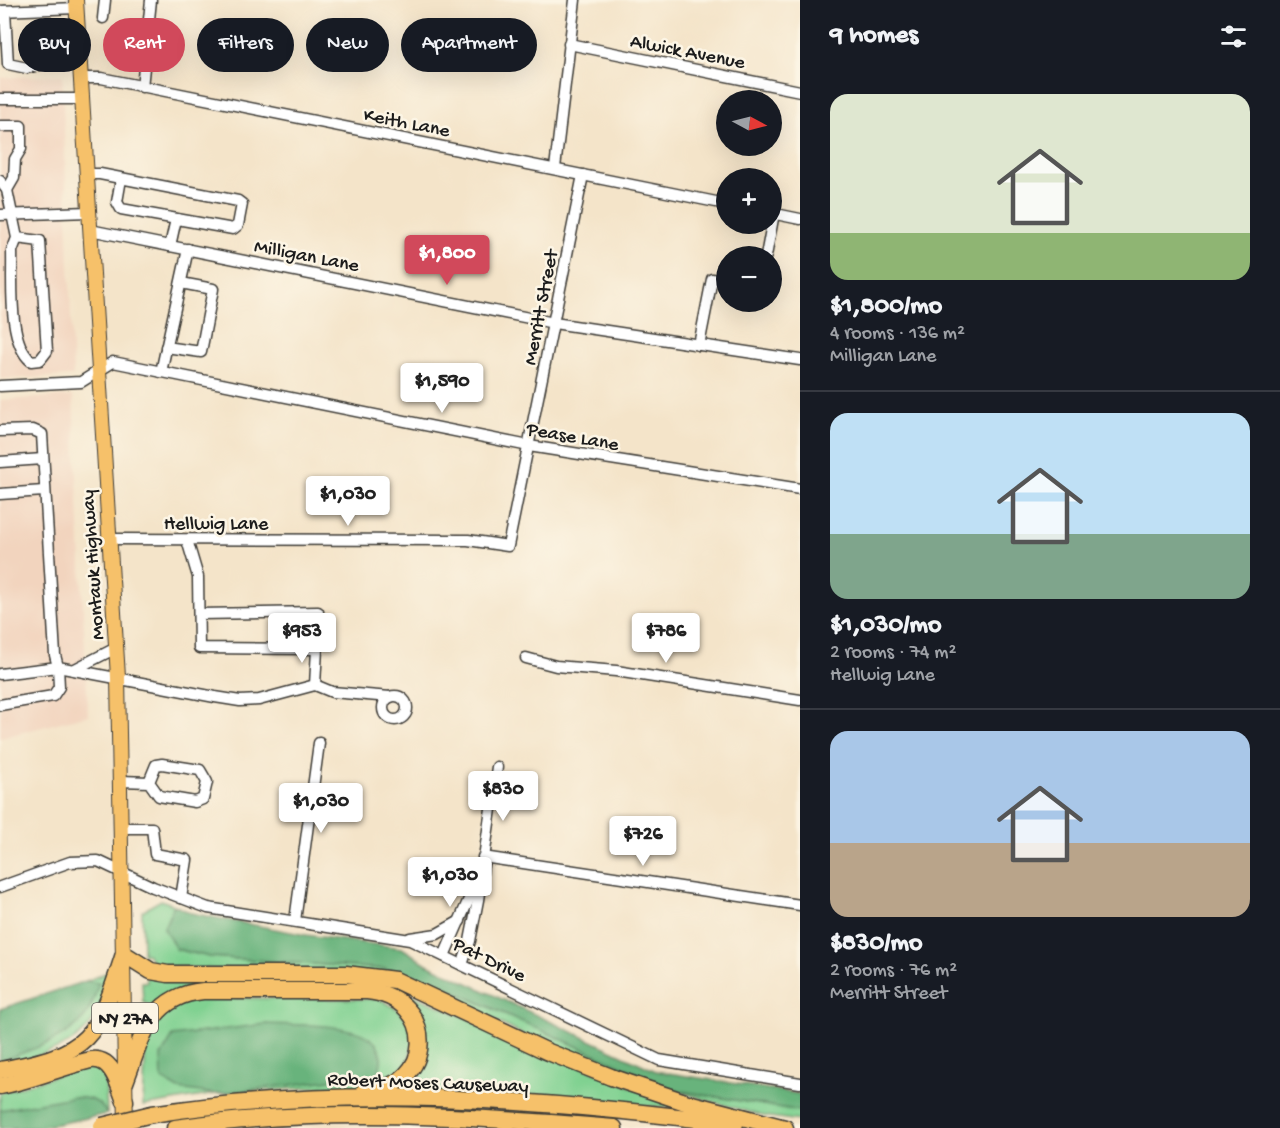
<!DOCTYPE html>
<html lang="en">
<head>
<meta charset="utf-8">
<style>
	:root { --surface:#171b24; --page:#242831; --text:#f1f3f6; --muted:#9ea1a6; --line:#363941; --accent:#d1495b }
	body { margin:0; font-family:"Gochi Hand",sans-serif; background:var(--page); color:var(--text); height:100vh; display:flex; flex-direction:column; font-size:22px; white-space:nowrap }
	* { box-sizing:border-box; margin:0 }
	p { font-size:20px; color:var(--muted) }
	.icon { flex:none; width:33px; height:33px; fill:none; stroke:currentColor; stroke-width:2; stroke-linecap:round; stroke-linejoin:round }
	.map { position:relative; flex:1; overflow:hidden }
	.details { display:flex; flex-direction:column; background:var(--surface); width:480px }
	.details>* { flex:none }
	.top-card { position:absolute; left:18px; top:18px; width:570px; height:54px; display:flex; gap:12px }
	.needle { width:39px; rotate:97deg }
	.controls { position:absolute; left:716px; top:90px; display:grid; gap:12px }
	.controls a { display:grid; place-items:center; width:66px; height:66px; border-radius:50%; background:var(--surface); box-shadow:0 6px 24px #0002; font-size:30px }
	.price { position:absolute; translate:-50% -51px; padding:0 14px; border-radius:6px; background:#fff; color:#222; font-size:20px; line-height:39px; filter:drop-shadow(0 2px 3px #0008) }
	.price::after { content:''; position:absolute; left:50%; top:36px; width:18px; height:14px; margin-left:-9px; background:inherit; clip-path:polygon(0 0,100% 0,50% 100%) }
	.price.selected { background:var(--accent); color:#fff }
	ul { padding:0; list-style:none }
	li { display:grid; align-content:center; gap:12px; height:318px; padding:0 30px }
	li+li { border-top:2px solid var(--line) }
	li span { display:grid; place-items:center; height:186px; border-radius:18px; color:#555 }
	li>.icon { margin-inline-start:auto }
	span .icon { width:108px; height:108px; fill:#fffc; stroke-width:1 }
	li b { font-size:26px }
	h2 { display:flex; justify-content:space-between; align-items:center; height:72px; padding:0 30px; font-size:26px }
	.chip { padding:0 21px; border-radius:27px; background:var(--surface); box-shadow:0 6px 24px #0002; font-size:21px; line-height:54px }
	.chip.selected { background:var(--accent); color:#fff }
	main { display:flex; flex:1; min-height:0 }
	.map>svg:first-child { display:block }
	.built { fill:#f2d4be }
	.green { fill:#80d191; stroke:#4e7656; stroke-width:1.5 }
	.forest { fill:#68b37b; stroke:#42684c; stroke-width:1.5 }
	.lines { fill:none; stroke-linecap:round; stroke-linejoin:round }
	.minor-casing { stroke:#3c3a36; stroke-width:13 }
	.major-casing { stroke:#3c3a36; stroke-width:16 }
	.highway-casing { stroke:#3c3a36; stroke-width:19 }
	.minor { stroke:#fff; stroke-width:10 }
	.major { stroke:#f6c16b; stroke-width:14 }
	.highway { stroke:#f6c16b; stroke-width:16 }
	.highway-bridge-casing { stroke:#3c3a36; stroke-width:19; stroke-linecap:butt }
	.highway-bridge { stroke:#f6c16b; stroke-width:16 }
	.labels { text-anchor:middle; stroke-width:5; stroke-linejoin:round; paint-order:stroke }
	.shield { fill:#fcf5e5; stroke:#5f5d58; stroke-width:1.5 }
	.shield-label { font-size:18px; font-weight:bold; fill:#1c1c1c }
	.street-label { font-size:20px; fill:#1c1c1c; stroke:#fcf5e5 }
</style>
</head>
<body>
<main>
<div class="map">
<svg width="800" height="1128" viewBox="0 0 800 1128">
	<rect width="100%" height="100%" fill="#fcf5e5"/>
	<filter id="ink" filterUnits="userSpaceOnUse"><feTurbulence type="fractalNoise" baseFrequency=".0167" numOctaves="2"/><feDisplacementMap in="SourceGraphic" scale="12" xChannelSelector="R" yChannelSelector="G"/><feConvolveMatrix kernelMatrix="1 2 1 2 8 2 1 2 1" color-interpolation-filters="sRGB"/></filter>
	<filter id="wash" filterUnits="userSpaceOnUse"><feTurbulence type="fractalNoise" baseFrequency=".008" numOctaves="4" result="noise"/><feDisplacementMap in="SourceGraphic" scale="24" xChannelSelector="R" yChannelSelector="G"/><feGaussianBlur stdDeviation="1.35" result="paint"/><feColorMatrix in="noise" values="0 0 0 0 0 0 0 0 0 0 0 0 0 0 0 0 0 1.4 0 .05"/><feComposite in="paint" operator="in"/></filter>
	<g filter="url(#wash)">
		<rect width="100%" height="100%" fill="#f4e4c9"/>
		<g class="built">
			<polygon points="62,75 73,376 0,379 0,78"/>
			<polygon points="73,396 88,715 0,738 0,400"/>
		</g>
		<g class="green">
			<polygon points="161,900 174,905 164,928 176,949 210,957 385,969 429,980 675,1090 800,1111 800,1121 763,1116 595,1068 409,981 151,965 153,962 147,954 143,954 142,911"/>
			<path d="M108,972C101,1044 60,1050 0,1066V1061L50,1042L98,984L86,981Z"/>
			<polygon points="146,976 372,982 396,988 674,1105 672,1107 635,1106 389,1092 423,1039 387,990 159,999 153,1007 143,1002 142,982 147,982"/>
			<polygon points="200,998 380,999 399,1010 410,1025 413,1044 408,1061 398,1075 369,1087 317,1087 215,1094 143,1106 146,1039 168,1008"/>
			<polygon points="90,1065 99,1066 105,1073 107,1114 36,1128 0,1128 0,1093"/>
		</g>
		<g class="forest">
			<polygon points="174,905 191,913 306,935 402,948 427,964 656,1071 800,1094 800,1111 675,1090 429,980 385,969 210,957 176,949 164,928"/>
			<path d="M86,981L99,983C95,995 92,1008 84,1018C63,1041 28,1051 0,1061V1009Z"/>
			<path d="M266,1024C301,1026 408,1017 375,1079L347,1078L215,1094L179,1089L162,1079L161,1056L173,1036Z"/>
			<path d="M73,1097C89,1098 99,1099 107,1114L36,1128H0V1110Z"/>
		</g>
	</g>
	<g filter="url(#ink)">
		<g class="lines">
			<g class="minor-casing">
				<g id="minor">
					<polyline points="0,11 77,8"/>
					<polyline points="5,11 8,64 27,68 79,55"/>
					<polyline points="103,18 105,0"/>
					<polyline points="569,44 800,91"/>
					<polyline points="80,78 101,78 726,204"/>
					<polyline points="142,87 151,0"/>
					<polyline points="0,99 82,99"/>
					<polyline points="0,126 21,126 21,149 15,159 14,178 7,190"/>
					<polyline points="555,168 575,0"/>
					<polyline points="87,174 100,174 238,201 242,204 238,225 233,229 121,209 117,202 121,179"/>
					<path d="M0,181L7,190L17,238L40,241L47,351L40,360L31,361C7,341 13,281 12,251L17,238"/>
					<polyline points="771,213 800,219"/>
					<polyline points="0,215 89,212"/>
					<polyline points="90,230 554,323 800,360"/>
					<polyline points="170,246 176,219"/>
					<polyline points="766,256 774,213"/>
					<polyline points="699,345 712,279"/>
					<polyline points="166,347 201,352 213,289 181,283"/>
					<polyline points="161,372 188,249"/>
					<polyline points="0,386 81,382 113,362 529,446 800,489"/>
					<polyline points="0,431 33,430 42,434 55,655 58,667 215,697 240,701 259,700 315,685 317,649"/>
					<polyline points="0,462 43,459"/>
					<polyline points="0,494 44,491"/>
					<polyline points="110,539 468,540 508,546 583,175"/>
					<polyline points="187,540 198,577 199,648 317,649 318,612 199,614"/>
					<polyline points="526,658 556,666 616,671 800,700"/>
					<polyline points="75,669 116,648"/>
					<polyline points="0,674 58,667 59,687 53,696 0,705"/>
					<polyline points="315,685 332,692 390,697"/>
					<circle cx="395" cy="708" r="12"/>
					<polyline points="121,781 149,782 159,796 195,802 203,799 207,782 200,770 162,764 156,765 149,782"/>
					<polyline points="122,828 152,828 155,854 187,860 181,898"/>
					<polyline points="483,857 800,905"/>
					<polyline points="0,887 70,862 98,861 153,887 208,908 410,940 659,1060 800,1083"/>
					<polyline points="295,921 319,743"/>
					<polyline points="410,938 437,934 460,921"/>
					<polyline points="444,956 476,883"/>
					<polyline points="462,965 470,941 478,900 497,767"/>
				</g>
			</g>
			<g class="major-casing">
				<polyline id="major" points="76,0 118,677 126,1128"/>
			</g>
			<g class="highway-casing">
				<g id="highway">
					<path d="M0,1070C91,1054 97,1038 124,954L151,971L168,974H346L395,980L546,1051L611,1077L688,1103L785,1128"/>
					<path d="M125,1082C141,1040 149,996 203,991H367C439,998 436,1090 365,1090"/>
					<path d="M0,1086C30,1081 58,1068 87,1061C93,1059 100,1060 105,1063C116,1071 120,1089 125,1101"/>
					<path d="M152,1114C344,1084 543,1099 735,1124"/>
					<path d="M175,1128C320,1106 468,1116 614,1128"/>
				</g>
			</g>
			<use href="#minor" class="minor"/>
			<use href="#major" class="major"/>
			<use href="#highway" class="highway"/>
			<g class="highway-bridge-casing">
				<polyline id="highway-bridge" points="102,1126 152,1114"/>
			</g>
			<use href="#highway-bridge" class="highway-bridge"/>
		</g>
	</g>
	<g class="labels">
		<rect class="shield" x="92" y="1003" width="66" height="30" rx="4.5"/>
		<g class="shield-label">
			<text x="125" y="1024">NY 27A</text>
		</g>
		<g class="street-label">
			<text transform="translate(688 50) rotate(11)" y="7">Alwick Avenue</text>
			<text transform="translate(407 121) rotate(11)" y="7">Keith Lane</text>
			<text transform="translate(307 254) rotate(11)" y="7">Milligan Lane</text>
			<text transform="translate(539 307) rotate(-79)" y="7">Merritt Street</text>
			<text transform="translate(573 435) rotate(10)" y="7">Pease Lane</text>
			<text x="216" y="529">Hellwig Lane</text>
			<text transform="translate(91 565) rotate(-94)" y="7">Montauk Highway</text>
			<text transform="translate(490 958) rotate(26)" y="7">Pat Drive</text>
			<text transform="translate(428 1081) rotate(2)" y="7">Robert Moses Causeway</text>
		</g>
	</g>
</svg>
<div class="controls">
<a><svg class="needle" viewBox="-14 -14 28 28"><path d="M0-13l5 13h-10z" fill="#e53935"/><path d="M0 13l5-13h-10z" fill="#9ea1a6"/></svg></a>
<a>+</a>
<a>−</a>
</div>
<b class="price selected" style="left:447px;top:286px">$1,800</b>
<b class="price" style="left:442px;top:414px">$1,590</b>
<b class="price" style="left:348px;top:527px">$1,030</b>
<b class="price" style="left:302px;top:664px">$953</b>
<b class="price" style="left:666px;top:664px">$786</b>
<b class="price" style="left:503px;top:822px">$830</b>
<b class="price" style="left:321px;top:834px">$1,030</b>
<b class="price" style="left:643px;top:867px">$726</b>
<b class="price" style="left:450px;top:908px">$1,030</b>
<div class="top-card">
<a class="chip">Buy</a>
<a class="chip selected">Rent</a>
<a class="chip">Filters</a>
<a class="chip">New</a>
<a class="chip">Apartment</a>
</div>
</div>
<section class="details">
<h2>9 homes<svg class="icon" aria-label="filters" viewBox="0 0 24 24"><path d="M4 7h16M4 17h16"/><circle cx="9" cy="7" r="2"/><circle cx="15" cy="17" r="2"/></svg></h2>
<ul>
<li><span style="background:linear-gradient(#dfe7d0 75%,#8fb573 0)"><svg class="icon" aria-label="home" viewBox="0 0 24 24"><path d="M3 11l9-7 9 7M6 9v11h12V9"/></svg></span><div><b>$1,800/mo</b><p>4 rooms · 136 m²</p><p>Milligan Lane</p></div></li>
<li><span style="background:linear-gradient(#bfe0f5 65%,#7fa58c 0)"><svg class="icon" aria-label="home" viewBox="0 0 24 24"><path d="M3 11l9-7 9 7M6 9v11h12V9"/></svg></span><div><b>$1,030/mo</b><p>2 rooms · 74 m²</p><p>Hellwig Lane</p></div></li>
<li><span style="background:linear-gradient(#a9c7e8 60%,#b9a48a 0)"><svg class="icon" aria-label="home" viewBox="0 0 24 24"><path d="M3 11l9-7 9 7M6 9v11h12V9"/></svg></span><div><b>$830/mo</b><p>2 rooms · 76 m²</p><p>Merritt Street</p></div></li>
</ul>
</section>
</main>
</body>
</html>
